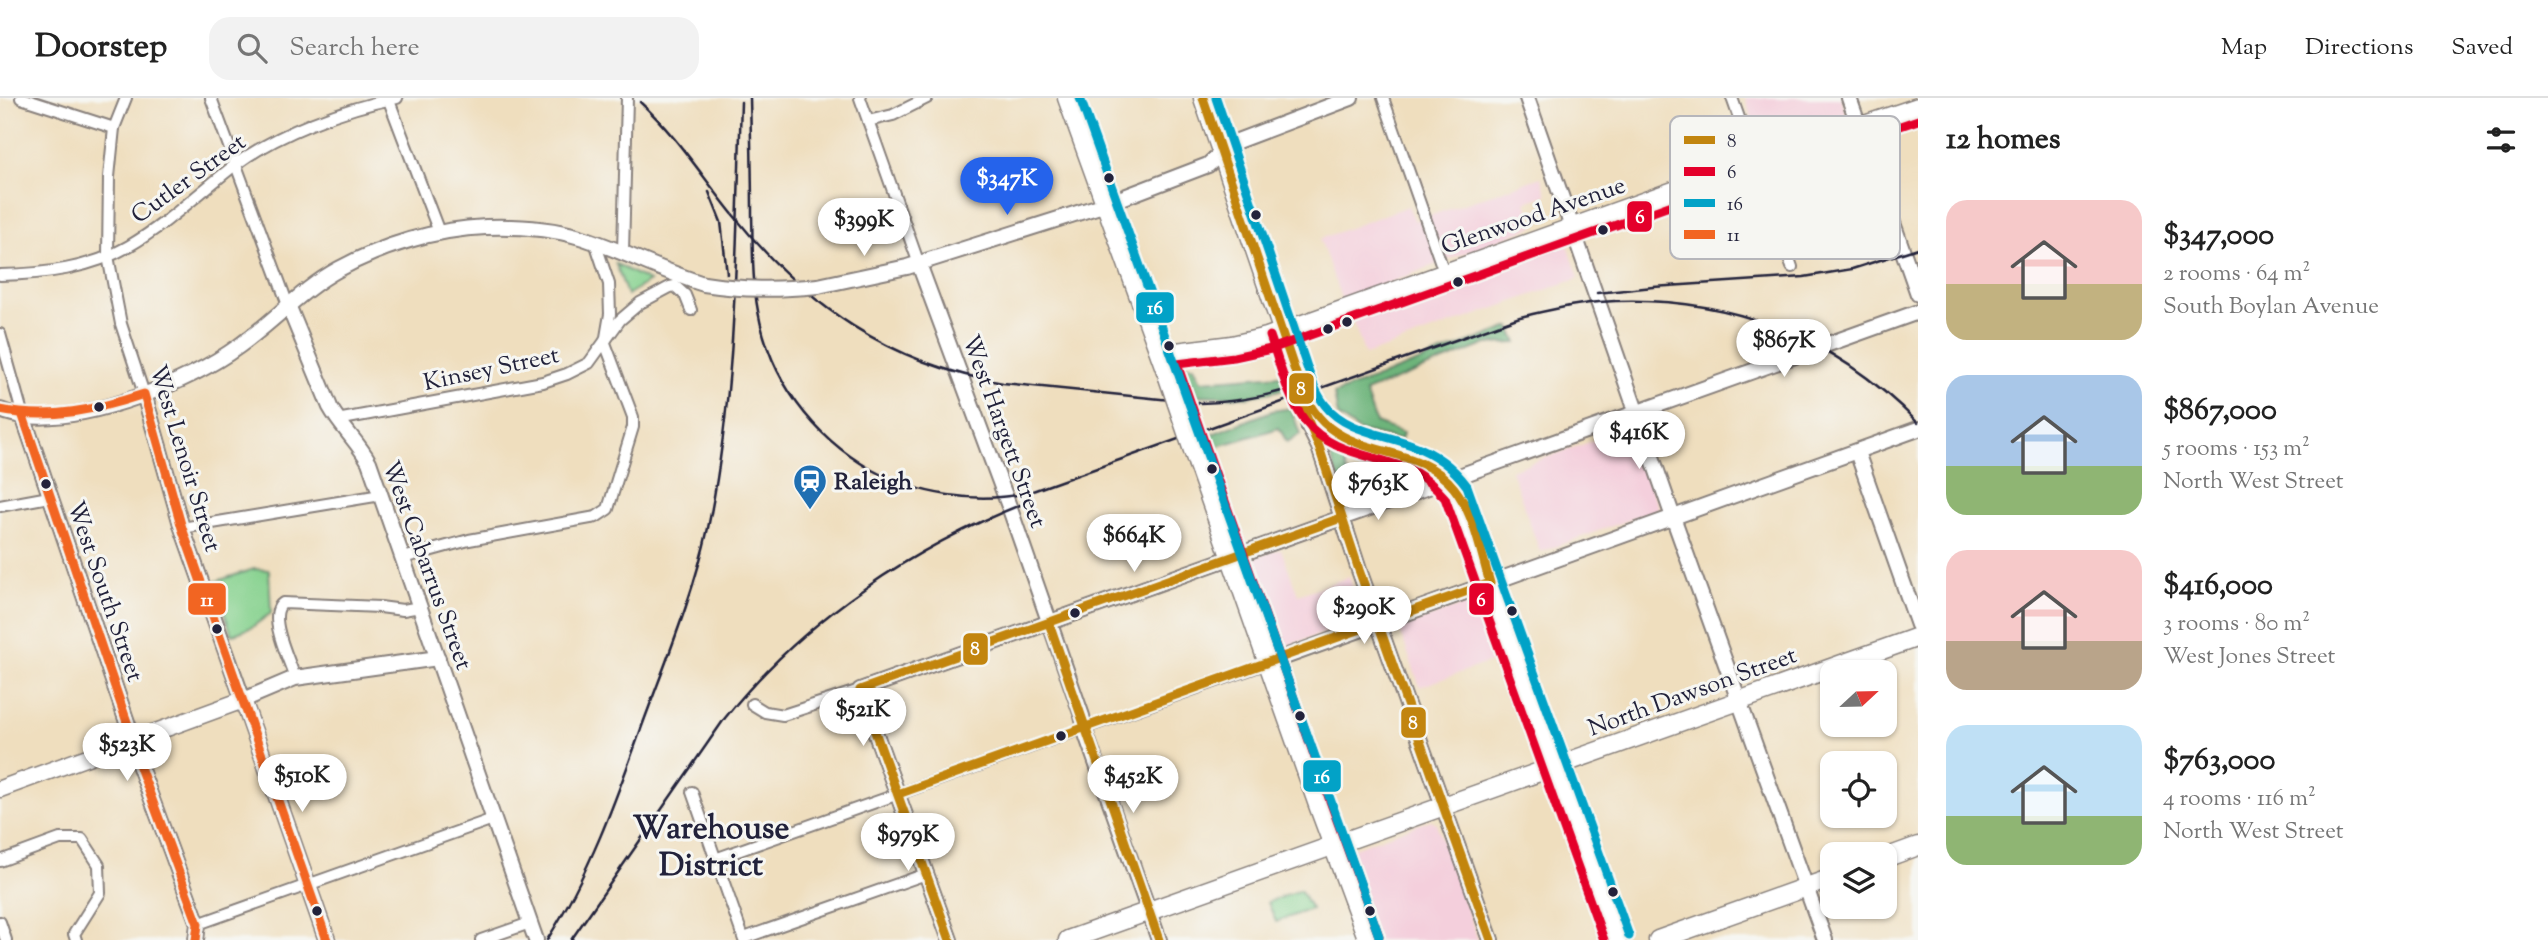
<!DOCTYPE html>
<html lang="en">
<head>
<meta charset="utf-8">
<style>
	:root { --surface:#fff; --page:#f2f2f2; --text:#222; --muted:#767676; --line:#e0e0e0; --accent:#2563eb }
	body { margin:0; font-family:"Sorts Mill Goudy",serif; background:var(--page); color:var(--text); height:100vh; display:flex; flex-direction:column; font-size:26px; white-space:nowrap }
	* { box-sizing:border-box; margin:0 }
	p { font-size:23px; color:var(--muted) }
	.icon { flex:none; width:38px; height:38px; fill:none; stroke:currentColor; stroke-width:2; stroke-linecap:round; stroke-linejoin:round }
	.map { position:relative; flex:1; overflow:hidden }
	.panel { display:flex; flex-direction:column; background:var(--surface); width:630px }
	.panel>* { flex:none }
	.needle { width:46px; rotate:68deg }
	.fabs { position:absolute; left:1820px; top:562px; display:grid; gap:14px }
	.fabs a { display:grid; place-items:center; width:77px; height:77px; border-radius:14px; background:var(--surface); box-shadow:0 2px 5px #0004; font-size:35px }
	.price { position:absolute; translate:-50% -60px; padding:0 16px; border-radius:24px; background:#fff; color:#222; font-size:23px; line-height:46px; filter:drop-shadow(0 2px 4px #0008) }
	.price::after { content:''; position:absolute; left:50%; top:42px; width:21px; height:16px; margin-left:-10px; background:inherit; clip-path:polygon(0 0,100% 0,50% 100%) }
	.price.selected { background:var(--accent); color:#fff }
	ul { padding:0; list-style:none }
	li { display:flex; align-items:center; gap:21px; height:175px; padding:0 28px }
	li span { display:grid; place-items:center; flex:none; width:196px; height:140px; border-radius:21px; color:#555 }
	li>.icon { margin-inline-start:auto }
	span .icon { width:84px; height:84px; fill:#fffc; stroke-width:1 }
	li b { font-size:30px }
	h2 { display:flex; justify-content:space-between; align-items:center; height:84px; padding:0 28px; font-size:30px }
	header { display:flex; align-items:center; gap:42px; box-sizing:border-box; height:98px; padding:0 35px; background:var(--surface); border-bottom:2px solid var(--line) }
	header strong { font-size:33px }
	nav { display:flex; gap:38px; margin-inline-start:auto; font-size:24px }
	.search { width:490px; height:63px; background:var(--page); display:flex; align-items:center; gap:18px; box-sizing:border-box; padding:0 24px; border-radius:21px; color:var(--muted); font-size:26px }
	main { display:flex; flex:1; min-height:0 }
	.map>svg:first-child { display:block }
	.built { fill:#f4cfdc }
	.green { fill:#87d28f; stroke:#547a65; stroke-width:2 }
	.forest { fill:#6db47a; stroke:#486b5a; stroke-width:2 }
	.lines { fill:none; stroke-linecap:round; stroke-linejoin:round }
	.minor-casing { stroke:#88807c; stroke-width:14 }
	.tertiary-casing { stroke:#88807c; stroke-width:18 }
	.secondary-casing { stroke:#88807c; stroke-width:19 }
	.primary-casing { stroke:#88807c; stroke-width:21 }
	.minor { stroke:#fff; stroke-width:10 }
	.tertiary { stroke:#fff; stroke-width:14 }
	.secondary { stroke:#fff; stroke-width:16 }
	.primary { stroke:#fff; stroke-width:18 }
	.rail { stroke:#22223b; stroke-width:2.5 }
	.tertiary-bridge-casing { stroke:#88807c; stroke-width:18; stroke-linecap:butt }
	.primary-bridge-casing { stroke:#88807c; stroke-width:21; stroke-linecap:butt }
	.tertiary-bridge { stroke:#fff; stroke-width:14 }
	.primary-bridge { stroke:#fff; stroke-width:18 }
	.bus-1-casing { stroke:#f6f6f2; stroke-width:14 }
	.bus-2-casing { stroke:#f6f6f2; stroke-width:14 }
	.bus-3-casing { stroke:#f6f6f2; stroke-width:14 }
	.bus-4-casing { stroke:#f6f6f2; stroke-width:14 }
	.bus-1 { stroke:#c2850f; stroke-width:9 }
	.bus-2 { stroke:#e4002b; stroke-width:9 }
	.bus-3 { stroke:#02a2c7; stroke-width:9 }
	.bus-4 { stroke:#f26522; stroke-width:9 }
	.bus-dot { fill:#22223b; stroke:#f6f6f2; stroke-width:2.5 }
	.labels { text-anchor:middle; stroke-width:6; stroke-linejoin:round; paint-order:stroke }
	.street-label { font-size:24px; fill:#22223b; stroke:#f6f6f2 }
	.poi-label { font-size:24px; font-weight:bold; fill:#22223b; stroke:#f6f6f2; text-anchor:start }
	.district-label { font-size:32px; font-weight:bold; fill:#22223b; stroke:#f6f6f2 }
	.key { fill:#f6f6f2; stroke:#b6b6bb; stroke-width:2 }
	.key-label { font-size:19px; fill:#22223b }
	.line-badge { stroke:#f6f6f2; stroke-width:2.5 }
	.badge-label { font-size:19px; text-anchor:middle; font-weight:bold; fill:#fff }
</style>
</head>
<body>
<header>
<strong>Doorstep</strong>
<div class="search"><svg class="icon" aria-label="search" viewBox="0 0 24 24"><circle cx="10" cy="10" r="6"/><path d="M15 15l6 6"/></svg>Search here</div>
<nav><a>Map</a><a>Directions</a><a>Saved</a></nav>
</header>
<main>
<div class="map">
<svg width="1918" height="842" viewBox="0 0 1918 842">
	<rect width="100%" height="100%" fill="#f6f6f2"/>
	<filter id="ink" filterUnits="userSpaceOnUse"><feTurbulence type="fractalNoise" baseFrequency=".0143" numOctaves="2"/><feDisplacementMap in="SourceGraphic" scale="14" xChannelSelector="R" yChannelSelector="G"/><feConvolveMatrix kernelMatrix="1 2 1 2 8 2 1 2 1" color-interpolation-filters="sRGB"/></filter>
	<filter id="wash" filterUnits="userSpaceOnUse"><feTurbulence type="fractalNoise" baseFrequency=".00686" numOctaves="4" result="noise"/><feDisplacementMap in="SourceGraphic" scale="28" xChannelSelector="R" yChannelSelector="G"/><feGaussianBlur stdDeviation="1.57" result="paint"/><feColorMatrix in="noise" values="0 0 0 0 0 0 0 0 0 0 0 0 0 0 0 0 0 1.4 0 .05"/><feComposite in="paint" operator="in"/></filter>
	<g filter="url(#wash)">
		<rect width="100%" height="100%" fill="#efdebe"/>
		<g class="built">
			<polygon points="1745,0 1841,0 1846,16 1843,21 1762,47"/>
			<polygon points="1541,79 1547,97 1526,104 1535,128 1342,203 1320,141 1408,108 1415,123"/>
			<polygon points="1567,145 1579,180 1365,257 1352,221"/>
			<polygon points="1629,330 1659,411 1540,454 1511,372"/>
			<polygon points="1281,451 1298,497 1349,479 1362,516 1361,522 1276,552 1272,551 1243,465 1248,461"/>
			<polygon points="1487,499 1507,558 1420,589 1399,530"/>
			<polygon points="1431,722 1436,725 1478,842 1375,842 1345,756 1351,751"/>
		</g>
		<g class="green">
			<polygon points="616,166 649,183 627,197"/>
			<polygon points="254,471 269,472 271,515 252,529 232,537 214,484"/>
			<polygon points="1300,792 1311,811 1276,824 1268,804"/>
		</g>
		<g class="forest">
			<polygon points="1510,229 1517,245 1487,246 1365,294 1376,325 1403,335 1401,342 1359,333 1338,318 1334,296"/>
			<polygon points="1180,268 1194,268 1201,283 1280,277 1285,291 1247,299 1189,297"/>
			<polygon points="1291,310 1300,336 1287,344 1279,330 1209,351 1204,339 1272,313"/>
			<path d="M1331,336L1427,370L1426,378C1418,381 1408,382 1401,377L1403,371C1390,367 1386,371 1375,370C1363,369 1352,363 1342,358L1356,401L1348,404L1344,400L1325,340Z"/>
		</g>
	</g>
	<g filter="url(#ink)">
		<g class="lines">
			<g class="minor-casing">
				<g id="minor">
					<polyline points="21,0 114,30"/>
					<polyline points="126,0 114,30 109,79 108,158 121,226 144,296"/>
					<polyline points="211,0 288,207"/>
					<polyline points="388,0 439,134"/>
					<polyline points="860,0 919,166"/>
					<polyline points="1383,0 1444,174"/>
					<polyline points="1732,0 1792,169"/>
					<polyline points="868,23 893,17 927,0"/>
					<polyline points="623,154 627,0"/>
					<path d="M0,177C44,176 90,171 129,148C167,126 200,94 235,67C278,35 345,10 397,0"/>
					<polyline points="0,236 23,318"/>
					<polyline points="337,322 543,284 567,276 589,265 620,222 640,205 670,189 675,188 685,197 691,212"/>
					<polyline points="0,408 49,399"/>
					<polyline points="182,430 381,397"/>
					<polyline points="403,460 469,442 596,419 608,411 633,329 633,319 605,245 610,216 609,186 595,144"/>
					<path d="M295,580C290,563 266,517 283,505L380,509L403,512L420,509"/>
					<polyline points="752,606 765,614 783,617 860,592"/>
					<polyline points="692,694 744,842"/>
					<polyline points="715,761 1268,565"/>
					<polyline points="0,763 60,741 82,741 99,767 100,795 74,836 76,842"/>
					<polyline points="0,824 6,842"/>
					<polyline points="198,826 493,721"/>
					<polyline points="744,840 926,776"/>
					<polyline points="481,842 530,825"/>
				</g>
			</g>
			<g class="tertiary-casing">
				<g id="tertiary">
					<polyline points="1527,0 1673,419 1825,842"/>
					<polyline points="1849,0 1918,196"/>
					<polyline points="919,166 1010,411 1082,618 1087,639 1159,842"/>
					<polyline points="818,188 907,169 1106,106 1208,67 1232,45 1351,0"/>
					<path d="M288,207L330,309C341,329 358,344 369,364L536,842"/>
					<polyline points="144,296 182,430 243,602 295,580 438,560"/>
					<path d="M0,312C8,315 17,318 26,318C89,324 188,285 239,248C273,224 302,191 339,171C383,147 436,131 486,129C517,128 550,130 580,139C622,152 661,173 704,186"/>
					<polyline points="23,318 129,630 137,661 198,826 196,842"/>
					<polyline points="1309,329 1319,349 1359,472 1491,842"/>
					<polyline points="1857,354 1918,527"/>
					<polyline points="1268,565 1918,331"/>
					<polyline points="950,842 860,592 1918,214"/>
				</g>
			</g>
			<g class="secondary-casing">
				<polyline id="secondary" points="0,691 243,602 327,842"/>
			</g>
			<g class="primary-casing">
				<g id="primary">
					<polyline points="1067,0 1168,279"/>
					<polyline points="1203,0 1297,275"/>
					<polyline points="1160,256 1232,247 1267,239 1746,67 1918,9"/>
					<path d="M1319,319C1361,359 1418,342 1456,393L1617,842"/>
					<polyline points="1198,367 1318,707 1368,842"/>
					<polyline points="1885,760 1918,748"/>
					<polyline points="1068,842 1918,539"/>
					<polyline points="1658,842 1832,780"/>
				</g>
			</g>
			<use href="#minor" class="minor"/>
			<use href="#tertiary" class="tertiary"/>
			<use href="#secondary" class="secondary"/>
			<use href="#primary" class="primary"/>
			<g class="rail">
				<path d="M750,0C751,39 752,78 752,117C753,149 752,182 758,213C770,281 812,338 872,372C918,397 977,406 1027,395L1520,219C1546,213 1572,206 1599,204C1722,195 1832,236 1918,325"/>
				<path d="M640,4C677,38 703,80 735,119C805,207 890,266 1003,285L1200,305C1244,304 1276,296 1317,282"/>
				<polyline points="709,94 721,124 727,176"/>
				<polyline points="1597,195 1653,189 1804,179 1852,171 1918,150"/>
				<path d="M547,842C589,776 615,704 641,631C665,565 693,499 708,430C737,291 736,146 741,4"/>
				<path d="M571,842L725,620C804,521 915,447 1033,402"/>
			</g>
			<g class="tertiary-bridge-casing">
				<g id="tertiary-bridge">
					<path d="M704,186C744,192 777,192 818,188"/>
					<polyline points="1300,297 1309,329"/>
				</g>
			</g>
			<g class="primary-bridge-casing">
				<g id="primary-bridge">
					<polyline points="1297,275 1309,305 1319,319"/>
					<polyline points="1168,279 1198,367"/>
				</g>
			</g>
			<use href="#tertiary-bridge" class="tertiary-bridge"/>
			<use href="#primary-bridge" class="primary-bridge"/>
			<g class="bus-1-casing">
				<g id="bus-1">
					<polyline points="1302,308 1319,349 1359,472 1491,842"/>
					<polyline points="1049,525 1159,842"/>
					<path d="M898,696L1490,485C1481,455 1474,415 1454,390C1422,350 1368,359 1330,330C1312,316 1303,296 1296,276L1203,0"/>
					<polyline points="950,842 860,592 1341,420"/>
				</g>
			</g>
			<g class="bus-2-casing">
				<g id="bus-2">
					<path d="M1270,238C1280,266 1287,299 1305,323C1333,359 1380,356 1416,375C1428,382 1436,390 1445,400L1604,842"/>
					<polyline points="1379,838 1330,703 1177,266 1234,259 1271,251 1750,79 1918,22"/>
				</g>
			</g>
			<g class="bus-3-casing">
				<g id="bus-3">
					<polyline points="1080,0 1379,838"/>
					<path d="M1216,0L1305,263C1310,278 1315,294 1325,307C1345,333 1383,336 1412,347C1434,355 1453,369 1467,388L1629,838"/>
				</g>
			</g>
			<g class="bus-4-casing">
				<g id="bus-4">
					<path d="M0,312C50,322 96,312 144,296L182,430L327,842"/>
					<polyline points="23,318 129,630 137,661 198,826 196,842"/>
				</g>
			</g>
			<use href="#bus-1" class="bus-1"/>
			<use href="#bus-2" class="bus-2"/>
			<use href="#bus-3" class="bus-3"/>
			<use href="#bus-4" class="bus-4"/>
		</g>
	</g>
	<defs>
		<g id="station-pin" transform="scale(1.75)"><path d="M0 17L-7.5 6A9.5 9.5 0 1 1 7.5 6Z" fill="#1f6fb2" stroke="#f6f6f2"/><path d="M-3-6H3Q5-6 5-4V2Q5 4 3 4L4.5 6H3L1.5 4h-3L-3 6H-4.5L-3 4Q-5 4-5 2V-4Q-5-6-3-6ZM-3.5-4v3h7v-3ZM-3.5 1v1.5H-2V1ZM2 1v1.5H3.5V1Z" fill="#fff"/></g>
	</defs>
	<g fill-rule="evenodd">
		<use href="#station-pin" x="810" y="383"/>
	</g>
	<g class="bus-dot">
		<circle cx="1109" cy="80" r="6"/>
		<circle cx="1256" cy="117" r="6"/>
		<circle cx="1603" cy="132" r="6"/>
		<circle cx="1458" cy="184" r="6"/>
		<circle cx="1347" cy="224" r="6"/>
		<circle cx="1328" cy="231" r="6"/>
		<circle cx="1169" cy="248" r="6"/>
		<circle cx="99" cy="309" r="6"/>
		<circle cx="1212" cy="371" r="6"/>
		<circle cx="46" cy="386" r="6"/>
		<circle cx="1512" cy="513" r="6"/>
		<circle cx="1075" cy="515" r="6"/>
		<circle cx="217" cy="531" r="6"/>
		<circle cx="1300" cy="618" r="6"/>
		<circle cx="1061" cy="638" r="6"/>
		<circle cx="1613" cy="794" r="6"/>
		<circle cx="317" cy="813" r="6"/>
		<circle cx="1370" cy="813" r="6"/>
	</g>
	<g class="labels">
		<g class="street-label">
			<text transform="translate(188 80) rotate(-36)" y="8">Cutler Street</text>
			<text transform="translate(1533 117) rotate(-19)" y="8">Glenwood Avenue</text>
			<text transform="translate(491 270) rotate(-12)" y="8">Kinsey Street</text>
			<text transform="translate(1005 333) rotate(70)" y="8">West Hargett Street</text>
			<text transform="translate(186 360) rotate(73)" y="8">West Lenoir Street</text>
			<text transform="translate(428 467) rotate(70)" y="8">West Cabarrus Street</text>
			<text transform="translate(106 493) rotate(71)" y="8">West South Street</text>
			<text transform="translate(1692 593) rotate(-20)" y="8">North Dawson Street</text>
		</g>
		<g class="poi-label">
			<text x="834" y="391">Raleigh</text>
		</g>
		<g class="district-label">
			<text x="711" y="740">Warehouse<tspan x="711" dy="37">District</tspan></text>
		</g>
	</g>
	<rect x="1670" y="18" width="230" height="143" rx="10" class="key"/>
	<rect x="1684" y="38" width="31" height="8" fill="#c2850f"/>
	<rect x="1684" y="69" width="31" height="9" fill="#e4002b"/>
	<rect x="1684" y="101" width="31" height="8" fill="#02a2c7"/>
	<rect x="1684" y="132" width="31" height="9" fill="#f26522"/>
	<g class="key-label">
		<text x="1727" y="49">8</text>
		<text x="1727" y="80">6</text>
		<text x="1727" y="112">16</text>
		<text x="1727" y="143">11</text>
	</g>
	<g class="line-badge">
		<rect x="1626" y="102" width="27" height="33" rx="7" fill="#e4002b"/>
		<rect x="1135" y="193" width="40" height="33" rx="7" fill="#02a2c7"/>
		<rect x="1288" y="274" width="27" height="33" rx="7" fill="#c2850f"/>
		<rect x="1468" y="484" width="27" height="34" rx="7" fill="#e4002b"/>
		<rect x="187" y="484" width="40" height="34" rx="7" fill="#f26522"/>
		<rect x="962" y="534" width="27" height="34" rx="7" fill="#c2850f"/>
		<rect x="1400" y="608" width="27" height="33" rx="7" fill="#c2850f"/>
		<rect x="1302" y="661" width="40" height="34" rx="7" fill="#02a2c7"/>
	</g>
	<g class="badge-label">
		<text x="1640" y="125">6</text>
		<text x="1155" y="216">16</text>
		<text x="1301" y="297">8</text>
		<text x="1481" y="508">6</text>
		<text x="207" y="508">11</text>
		<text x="975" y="557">8</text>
		<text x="1413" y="631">8</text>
		<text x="1322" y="685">16</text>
	</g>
</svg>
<div class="fabs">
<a><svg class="needle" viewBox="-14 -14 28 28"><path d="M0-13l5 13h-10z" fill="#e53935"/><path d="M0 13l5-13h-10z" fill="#767676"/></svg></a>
<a><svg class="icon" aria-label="locate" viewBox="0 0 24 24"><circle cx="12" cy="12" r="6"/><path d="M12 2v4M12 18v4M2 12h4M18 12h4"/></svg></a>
<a><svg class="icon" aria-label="layers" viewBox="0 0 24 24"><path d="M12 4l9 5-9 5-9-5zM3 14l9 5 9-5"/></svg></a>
</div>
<b class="price selected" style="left:1007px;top:119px">$347K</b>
<b class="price" style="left:864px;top:160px">$399K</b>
<b class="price" style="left:1784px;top:281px">$867K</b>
<b class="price" style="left:1639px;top:373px">$416K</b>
<b class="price" style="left:1378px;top:424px">$763K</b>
<b class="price" style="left:1134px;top:476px">$664K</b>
<b class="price" style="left:1364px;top:548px">$290K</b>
<b class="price" style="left:863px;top:650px">$521K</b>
<b class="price" style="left:127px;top:685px">$523K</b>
<b class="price" style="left:302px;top:716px">$510K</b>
<b class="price" style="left:1133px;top:717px">$452K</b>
<b class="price" style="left:908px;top:775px">$979K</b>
</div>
<section class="panel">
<h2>12 homes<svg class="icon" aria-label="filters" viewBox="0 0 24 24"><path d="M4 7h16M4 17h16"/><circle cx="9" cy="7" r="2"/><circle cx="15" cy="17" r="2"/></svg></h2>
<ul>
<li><span style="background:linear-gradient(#f6c9c9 60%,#c2b280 0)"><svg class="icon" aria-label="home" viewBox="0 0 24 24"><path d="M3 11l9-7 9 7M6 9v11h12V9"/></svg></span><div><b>$347,000</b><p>2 rooms · 64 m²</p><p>South Boylan Avenue</p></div></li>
<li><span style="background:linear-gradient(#a9c7e8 65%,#8fb573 0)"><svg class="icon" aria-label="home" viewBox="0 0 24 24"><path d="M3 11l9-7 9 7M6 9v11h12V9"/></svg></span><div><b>$867,000</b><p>5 rooms · 153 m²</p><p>North West Street</p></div></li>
<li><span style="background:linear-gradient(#f6c9c9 65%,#b9a48a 0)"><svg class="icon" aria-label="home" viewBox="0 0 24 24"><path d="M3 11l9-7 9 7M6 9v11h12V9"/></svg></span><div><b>$416,000</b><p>3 rooms · 80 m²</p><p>West Jones Street</p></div></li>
<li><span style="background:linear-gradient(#bfe0f5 65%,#8fb573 0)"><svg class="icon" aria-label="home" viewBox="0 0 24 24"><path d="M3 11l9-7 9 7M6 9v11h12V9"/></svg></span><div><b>$763,000</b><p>4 rooms · 116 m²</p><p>North West Street</p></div></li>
</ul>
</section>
</main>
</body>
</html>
